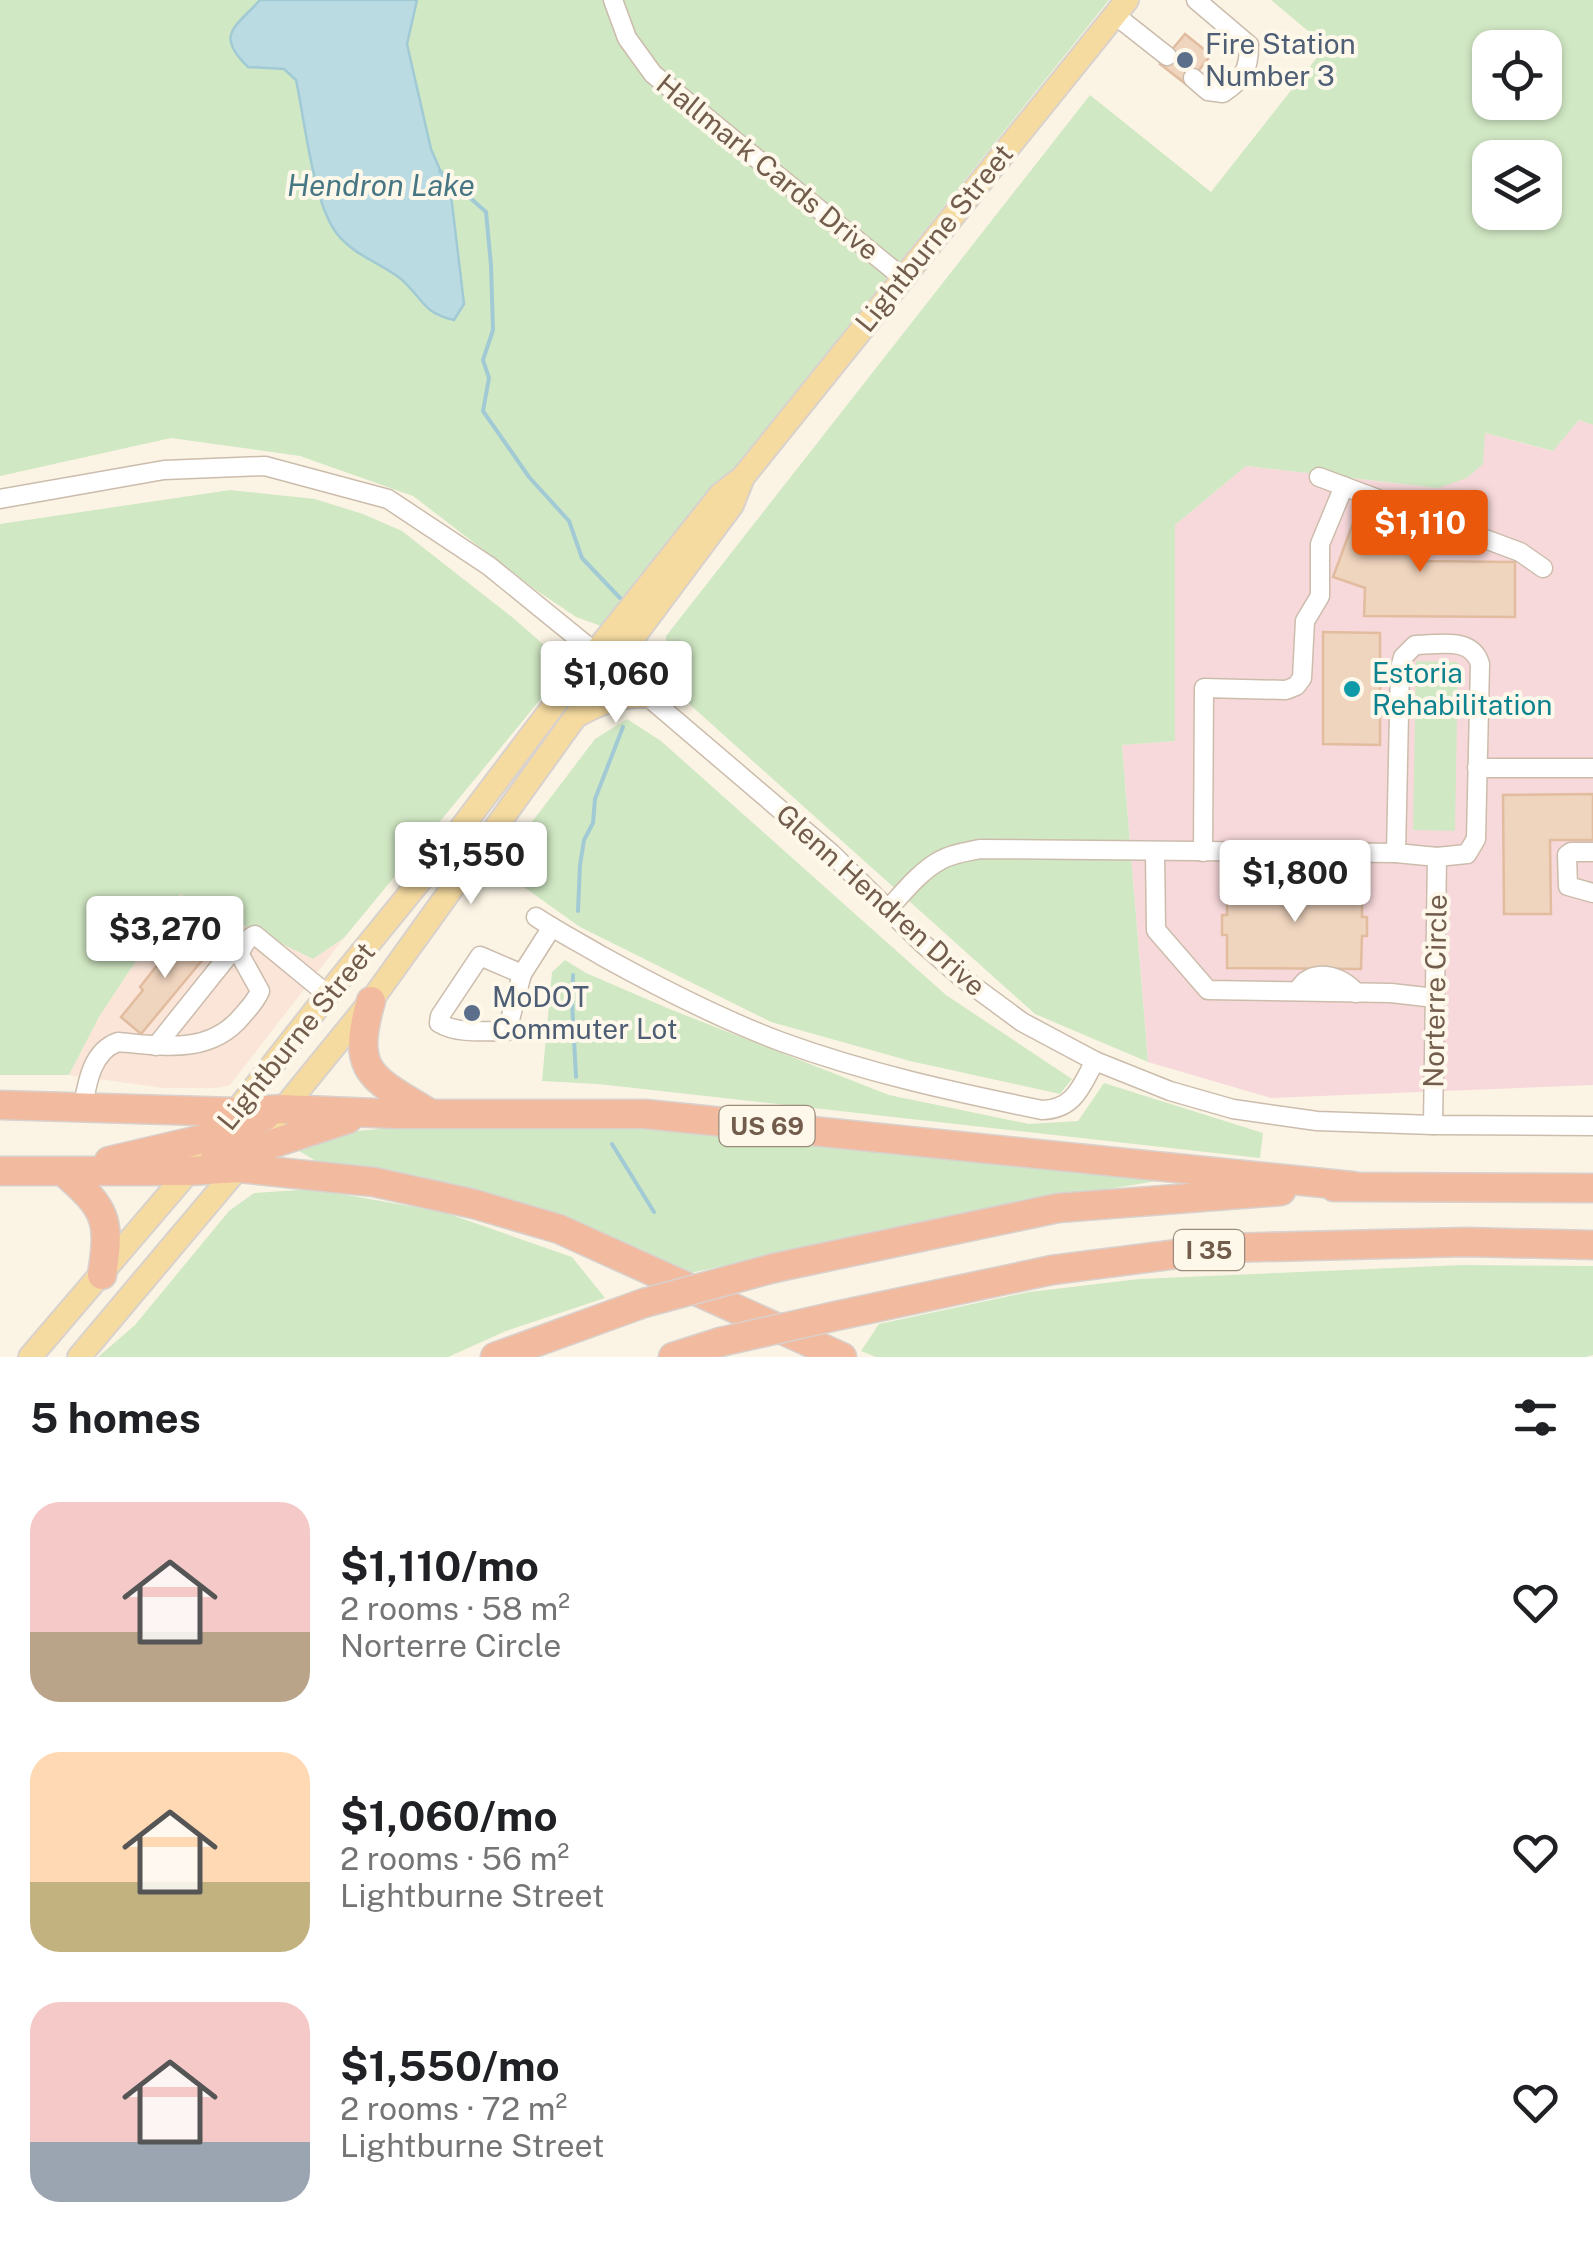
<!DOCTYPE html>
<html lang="en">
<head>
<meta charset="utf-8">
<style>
	:root { --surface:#fff; --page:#f6f6f6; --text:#202124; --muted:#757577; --accent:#ea580c }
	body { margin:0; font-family:"Public Sans",sans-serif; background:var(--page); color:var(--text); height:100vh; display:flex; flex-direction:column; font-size:38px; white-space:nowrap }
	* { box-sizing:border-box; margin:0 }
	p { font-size:32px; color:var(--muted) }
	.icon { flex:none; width:55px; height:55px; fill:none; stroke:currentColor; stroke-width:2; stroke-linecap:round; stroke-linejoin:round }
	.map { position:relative; height:1357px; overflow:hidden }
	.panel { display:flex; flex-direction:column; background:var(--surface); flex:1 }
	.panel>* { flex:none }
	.buttons { position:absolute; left:1472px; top:30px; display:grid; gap:20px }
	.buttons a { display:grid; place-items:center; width:90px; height:90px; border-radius:20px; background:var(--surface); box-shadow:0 2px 8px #0004; font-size:50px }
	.price { position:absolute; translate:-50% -85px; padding:0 22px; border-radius:10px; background:#fff; color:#222; font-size:32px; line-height:65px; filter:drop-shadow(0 2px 5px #0008) }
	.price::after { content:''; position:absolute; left:50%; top:60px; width:30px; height:22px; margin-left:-15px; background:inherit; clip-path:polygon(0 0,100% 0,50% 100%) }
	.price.selected { background:var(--accent); color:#fff }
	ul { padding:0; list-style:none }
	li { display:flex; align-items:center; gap:30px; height:250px; padding:0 30px }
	li span { display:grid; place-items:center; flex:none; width:280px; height:200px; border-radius:30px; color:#555 }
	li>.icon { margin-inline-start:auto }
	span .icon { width:120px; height:120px; fill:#fffc; stroke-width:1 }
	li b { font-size:42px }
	h2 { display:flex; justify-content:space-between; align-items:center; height:120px; padding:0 30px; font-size:42px }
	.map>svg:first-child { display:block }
	.commercial { fill:#fbe5d9 }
	.medical { fill:#f8d9db }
	.green { fill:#d1e8c4; fill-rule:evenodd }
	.water { fill:#bbdbe3; stroke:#a1cad5; stroke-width:2.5 }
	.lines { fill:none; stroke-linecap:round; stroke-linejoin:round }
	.stream { stroke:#a1cad5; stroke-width:4 }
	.building { fill:#efd4be; stroke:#e1bc9f; stroke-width:2.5 }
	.minor-casing { stroke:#ccbcac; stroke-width:21 }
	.major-casing { stroke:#d8d1cd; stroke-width:26 }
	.highway-casing { stroke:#d8d1cd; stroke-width:31 }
	.minor { stroke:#fff; stroke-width:18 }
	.major { stroke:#f6dba1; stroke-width:22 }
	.highway { stroke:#f2ba9f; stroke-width:28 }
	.highway-bridge-casing { stroke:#d8d1cd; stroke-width:31; stroke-linecap:butt }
	.highway-bridge { stroke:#f2ba9f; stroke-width:28 }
	.service-dot { fill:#5c6f8a; stroke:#fef8eb; stroke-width:4 }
	.culture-dot { fill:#0f9aa8; stroke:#fef8eb; stroke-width:4 }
	.labels { text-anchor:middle; stroke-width:8; stroke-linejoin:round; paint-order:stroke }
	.shield { fill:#fef8eb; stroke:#9c8b7c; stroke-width:2.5 }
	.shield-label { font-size:25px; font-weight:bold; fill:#725c4c }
	.service-label { font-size:28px; fill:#4e5e75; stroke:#fef8eb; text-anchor:start }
	.street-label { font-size:28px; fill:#725c4c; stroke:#fef8eb }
	.culture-label { font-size:28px; fill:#0d838f; stroke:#fef8eb; text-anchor:start }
	.water-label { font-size:30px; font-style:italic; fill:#477785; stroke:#fef8eb }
</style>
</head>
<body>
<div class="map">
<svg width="1593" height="1357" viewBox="0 0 1593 1357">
	<rect width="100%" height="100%" fill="#fbf4e5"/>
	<polygon class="commercial" points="180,894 313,959 344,938 230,1085 217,1088 164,1088 69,1075 99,1017"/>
	<polygon class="medical" points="1579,420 1593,425 1593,1085 1271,1098 1148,1062 1122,745 1175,741 1175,525 1246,466 1438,488 1485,433 1552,451"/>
	<g class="green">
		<path d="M0,0H260L253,8L268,69H284L296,80C304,121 314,205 338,235C355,256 381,263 401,279C415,291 423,305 439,317L451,195L431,149L407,44L417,0H1109L621,610L601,626L576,617L533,588L413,496L300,456L171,438L0,476Z"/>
		<path d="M1271,0H1593V425L1579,420L1553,451L1485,433L1483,464L1467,478L1438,488L1246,466L1175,525V741L1122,745L1148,1062L1035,1014L668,685L666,636L1090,95L1211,192L1326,46ZM1490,48H1545V102H1490ZM1490,158H1545V212H1490Z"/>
		<polygon points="230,490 315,499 363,514 402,531 512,617 568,666 344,938 313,959 180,894 99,1017 69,1075 0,1075 0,524"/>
		<polygon points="1416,661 1458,662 1455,831 1413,830"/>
		<polygon points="627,719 661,741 946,995 1072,1079 1060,1094 910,1061 771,1022 580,927 497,868 595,739"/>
		<polygon points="565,960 586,973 672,1010 889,1095 1029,1124 1078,1121 1104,1083 1263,1133 1260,1158 598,1084 542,1081 552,972"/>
		<polygon points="421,1125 602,1125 724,1132 1157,1181 1054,1198 690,1273 586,1227 347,1170 316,1161 289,1145 325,1134"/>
		<polygon points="313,1189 443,1212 572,1257 605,1298 506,1331 448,1357 98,1357 135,1325 229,1211 254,1193"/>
		<polygon points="1462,1265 1593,1266 1593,1355 1586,1357 876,1357 861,1351 879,1324 1029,1292 1139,1279"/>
	</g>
	<path class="water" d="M260,0H417L407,44L431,149L451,195L464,304L454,320C422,313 423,298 401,279C381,263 355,256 338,235C313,205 305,121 296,80L284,69L248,67C214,34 236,27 260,0Z"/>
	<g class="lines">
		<g class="stream">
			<polyline points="440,171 486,212 491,265 493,330 483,360 489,378 483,411 529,477 569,521 582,558 620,598"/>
			<polyline points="657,650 664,661 662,671"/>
			<polyline points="578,911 580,865 584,840 593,823 595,799 623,727"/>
			<polyline points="573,975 572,1002 576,1077"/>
			<polyline points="612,1144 654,1212"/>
		</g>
	</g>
	<g class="building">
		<polygon points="1185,34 1211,55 1187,85 1160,64"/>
		<polygon points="1359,507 1427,533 1417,561 1515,562 1515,617 1364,616 1365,588 1333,577"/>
		<polygon points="1323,632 1380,633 1380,745 1323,744"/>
		<polygon points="1593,794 1593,840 1550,840 1551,914 1504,914 1503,795"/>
		<polygon points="1319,876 1336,876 1336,883 1362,884 1362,917 1367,917 1367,936 1362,936 1361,969 1227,968 1227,935 1222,935 1222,915 1227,915 1227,882 1319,883"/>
		<polygon points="182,930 209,952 141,1034 121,1017 143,990 140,987 163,958 160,956"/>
	</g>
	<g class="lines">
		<g class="minor-casing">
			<g id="minor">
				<polyline points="613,0 627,38 653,74 902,277"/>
				<polyline points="1115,15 1167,56"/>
				<path d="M1193,78L1208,91L1223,93C1243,80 1249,70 1249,45L1196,0"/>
				<polyline points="1319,477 1520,552 1543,568"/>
				<polyline points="0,499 164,470 265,466 388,499 489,566 612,666 831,853 922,943 961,977 1022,1022 1095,1061 1170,1091 1233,1109 1317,1121 1433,1125 1593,1126"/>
				<path d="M1415,645C1439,645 1472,636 1480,664L1476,839L1467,854L1437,857L1396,853L1400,668L1403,657Z"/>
				<polyline points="1477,768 1593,768"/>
				<polyline points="1155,852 1156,930 1208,990 1391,993 1435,998"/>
				<polyline points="1203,852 1204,688 1286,690 1296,686 1302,678 1305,621 1320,596 1320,544 1344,486"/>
				<polyline points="1593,852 1571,852 1567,855 1568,886 1593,893"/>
				<path d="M888,909C904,892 920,871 941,860C953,853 967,852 980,849L1396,853"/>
				<polyline points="189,917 232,952"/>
				<path d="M536,917C557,931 580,943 602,956C660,988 720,1019 782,1042C867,1073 954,1092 1042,1110C1075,1109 1081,1086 1095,1061"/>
				<path d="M480,956L522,974L507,1031C485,1031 457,1034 439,1023L440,1016Z"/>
				<polyline points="522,974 552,927"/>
				<path d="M1298,991C1309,967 1342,974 1356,993"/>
				<polyline points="156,1046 228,956 241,949"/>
				<path d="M83,1106C87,1083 92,1051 118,1042C162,1046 210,1055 242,1016C249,1008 256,1001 260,991L240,955C241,948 247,938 255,935L328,995"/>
				<polyline points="1433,1125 1437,857"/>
			</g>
		</g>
		<g class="major-casing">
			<g id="major">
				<path d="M580,714C603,702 621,695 647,696"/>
				<polyline points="275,1119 371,1001 601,681 732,505 742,480"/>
				<polyline points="30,1357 189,1171 340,979 437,860 573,680 720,495 743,477 1127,0"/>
				<polyline points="79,1357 244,1161"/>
			</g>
		</g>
		<g class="highway-casing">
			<g id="highway">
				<path d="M371,1001C350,1073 372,1078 429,1113"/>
				<polyline points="0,1105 235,1112 282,1109 397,1114 645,1114 1352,1186"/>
				<polyline points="109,1161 216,1136 265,1116"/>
				<polyline points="213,1163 348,1119"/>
				<polyline points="0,1171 189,1171 239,1168 374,1182 474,1204 559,1229 842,1357"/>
				<path d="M64,1172C106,1209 111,1219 102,1275"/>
				<polyline points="1334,1187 1593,1188"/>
				<polyline points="774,1268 1058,1208 1281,1191"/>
				<polyline points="831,1317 1052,1270 1225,1248 1466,1242 1593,1245"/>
				<polyline points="495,1357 644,1303"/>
				<polyline points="673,1357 720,1342"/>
			</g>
		</g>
		<use href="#minor" class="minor"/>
		<use href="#major" class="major"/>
		<use href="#highway" class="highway"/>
		<g class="highway-bridge-casing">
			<g id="highway-bridge">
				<polyline points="644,1303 774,1268"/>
				<polyline points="720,1342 831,1317"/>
			</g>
		</g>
		<use href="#highway-bridge" class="highway-bridge"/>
	</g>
	<g class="service-dot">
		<circle cx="1185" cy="60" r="10"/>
		<circle cx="472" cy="1013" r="10"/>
	</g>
	<circle class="culture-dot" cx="1352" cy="689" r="10"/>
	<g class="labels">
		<g class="shield">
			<rect x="719.5" y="1106" width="95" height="40" rx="8"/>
			<rect x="1174" y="1230" width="70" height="40" rx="8"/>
		</g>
		<g class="shield-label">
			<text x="767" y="1135">US 69</text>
			<text x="1209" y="1259">I 35</text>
		</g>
		<g class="service-label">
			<text x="1205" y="54">Fire Station<tspan x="1205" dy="32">Number 3</tspan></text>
			<text x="492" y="1007">MoDOT<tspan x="492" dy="32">Commuter Lot</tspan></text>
		</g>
		<g class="street-label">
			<text transform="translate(768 167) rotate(39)" y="10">Hallmark Cards Drive</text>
			<text transform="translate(934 238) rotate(-51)" y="10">Lightburne Street</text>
			<text transform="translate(881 900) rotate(42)" y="10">Glenn Hendren Drive</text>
			<text transform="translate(1435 991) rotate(-89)" y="10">Norterre Circle</text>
			<text transform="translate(296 1036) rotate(-51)" y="10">Lightburne Street</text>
		</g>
		<g class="culture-label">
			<text x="1372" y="683">Estoria<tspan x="1372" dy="32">Rehabilitation</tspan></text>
		</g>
		<g class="water-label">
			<text x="381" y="196">Hendron Lake</text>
		</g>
	</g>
</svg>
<div class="buttons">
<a><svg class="icon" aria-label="locate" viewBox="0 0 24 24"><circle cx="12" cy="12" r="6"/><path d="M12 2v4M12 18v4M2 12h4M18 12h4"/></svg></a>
<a><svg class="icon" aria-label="layers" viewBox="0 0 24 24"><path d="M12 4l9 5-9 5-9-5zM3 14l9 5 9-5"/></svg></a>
</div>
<b class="price selected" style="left:1420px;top:575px">$1,110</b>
<b class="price" style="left:616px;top:726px">$1,060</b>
<b class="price" style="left:471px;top:907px">$1,550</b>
<b class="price" style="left:1295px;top:925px">$1,800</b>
<b class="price" style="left:165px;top:981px">$3,270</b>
</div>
<section class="panel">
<h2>5 homes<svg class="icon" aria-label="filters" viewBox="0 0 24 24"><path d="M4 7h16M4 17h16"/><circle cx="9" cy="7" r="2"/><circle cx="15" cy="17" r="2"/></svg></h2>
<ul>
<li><span style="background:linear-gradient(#f6c9c9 65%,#b9a48a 0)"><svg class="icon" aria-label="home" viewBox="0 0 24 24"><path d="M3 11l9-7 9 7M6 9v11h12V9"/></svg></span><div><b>$1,110/mo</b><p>2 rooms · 58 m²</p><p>Norterre Circle</p></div><svg class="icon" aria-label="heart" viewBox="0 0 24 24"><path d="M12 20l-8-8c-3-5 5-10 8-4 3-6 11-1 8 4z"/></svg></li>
<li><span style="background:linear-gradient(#ffd9b3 65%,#c2b280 0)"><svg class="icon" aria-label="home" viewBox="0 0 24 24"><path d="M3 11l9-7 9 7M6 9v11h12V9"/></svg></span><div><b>$1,060/mo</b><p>2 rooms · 56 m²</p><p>Lightburne Street</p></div><svg class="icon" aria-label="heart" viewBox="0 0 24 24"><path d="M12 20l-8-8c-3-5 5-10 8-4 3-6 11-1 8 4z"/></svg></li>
<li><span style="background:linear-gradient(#f6c9c9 70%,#9aa5b1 0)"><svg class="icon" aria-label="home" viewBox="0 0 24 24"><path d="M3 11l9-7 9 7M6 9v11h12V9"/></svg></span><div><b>$1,550/mo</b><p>2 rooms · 72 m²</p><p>Lightburne Street</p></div><svg class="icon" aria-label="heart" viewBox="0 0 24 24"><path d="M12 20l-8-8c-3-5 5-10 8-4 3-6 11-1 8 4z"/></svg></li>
</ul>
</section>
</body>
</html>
